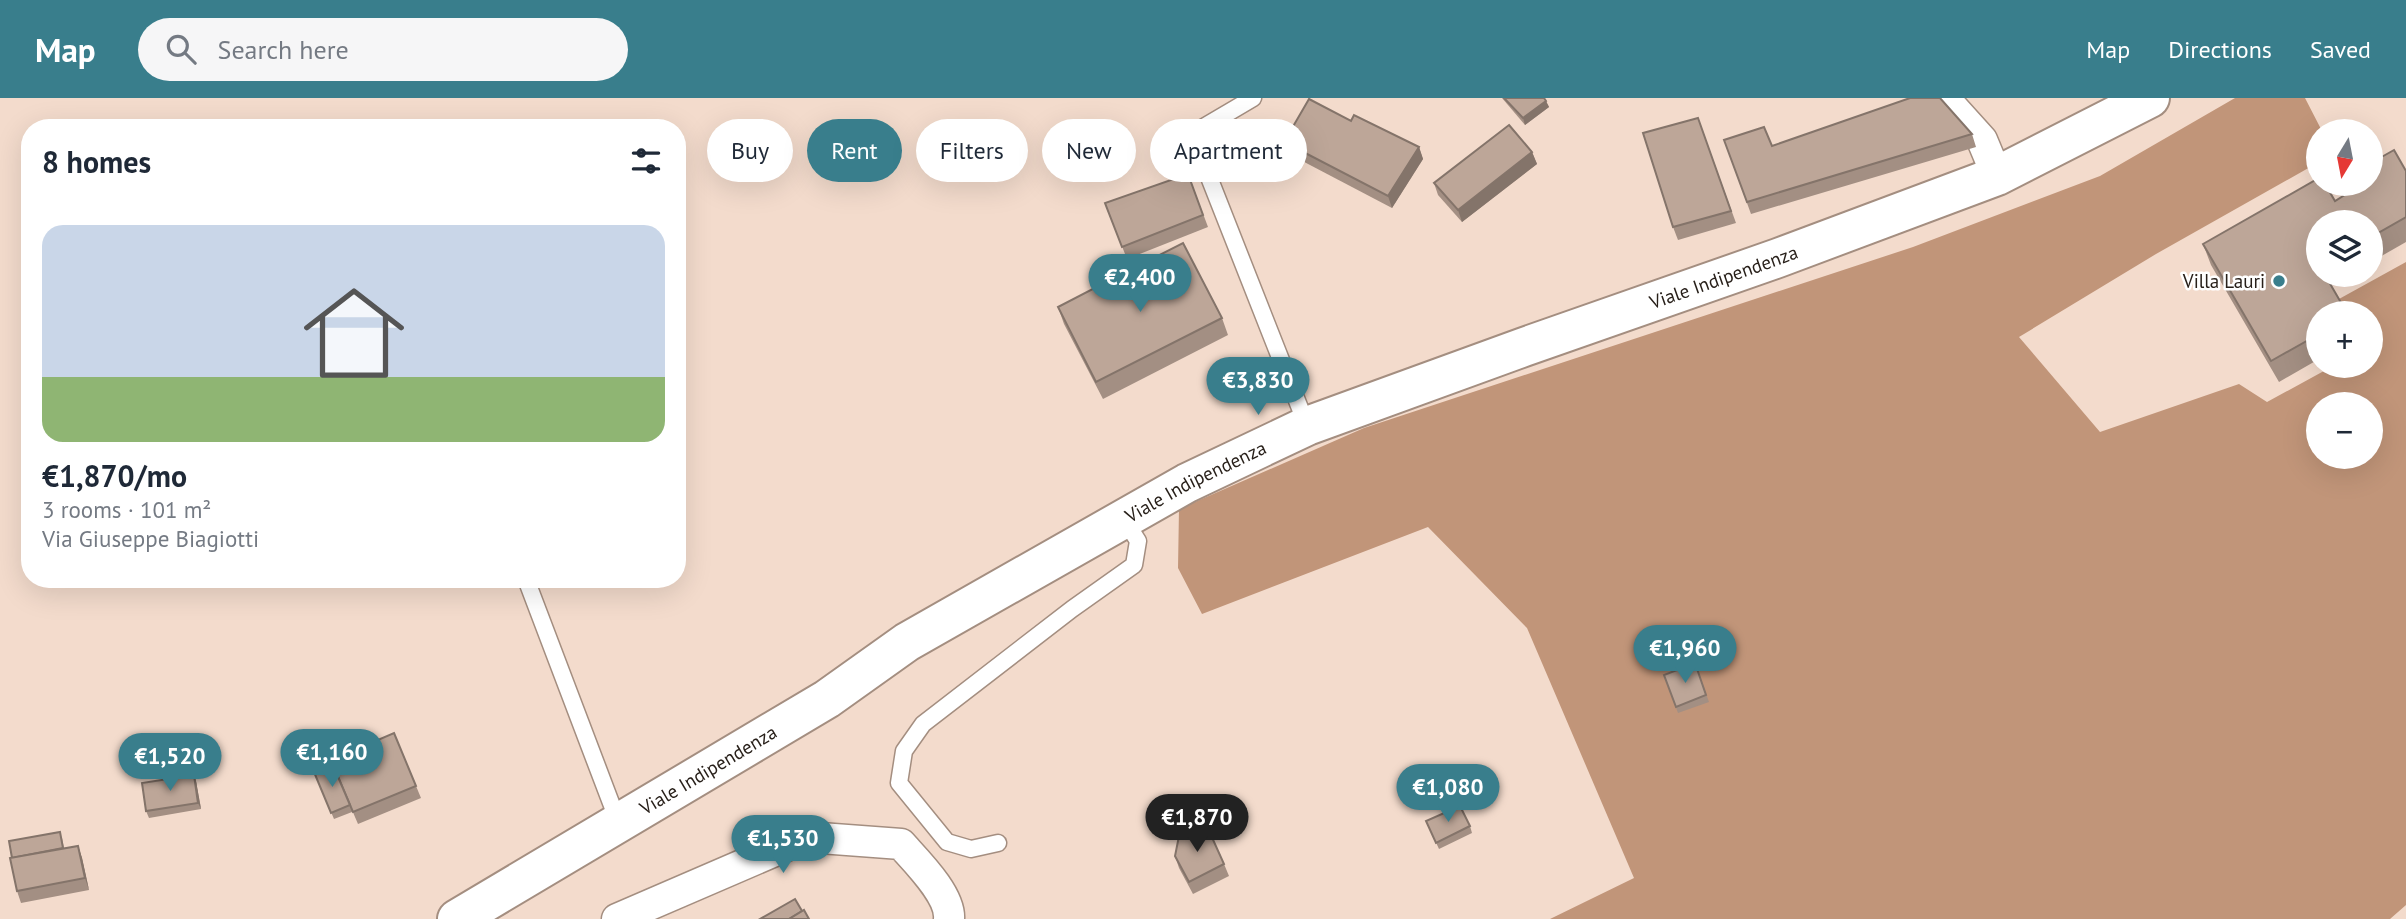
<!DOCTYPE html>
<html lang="en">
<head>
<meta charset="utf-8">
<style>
	:root { --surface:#fff; --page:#f6f6f7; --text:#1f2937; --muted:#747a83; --accent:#397e8c }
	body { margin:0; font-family:"PT Sans",sans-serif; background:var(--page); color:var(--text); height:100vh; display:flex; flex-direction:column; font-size:26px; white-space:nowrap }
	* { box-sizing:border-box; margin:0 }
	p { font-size:23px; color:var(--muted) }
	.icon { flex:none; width:38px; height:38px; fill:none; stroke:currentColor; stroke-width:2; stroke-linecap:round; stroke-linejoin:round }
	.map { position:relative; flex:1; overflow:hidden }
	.sheet { position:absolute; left:21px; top:21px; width:665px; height:469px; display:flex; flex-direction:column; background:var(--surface); border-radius:28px; box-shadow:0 7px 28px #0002 }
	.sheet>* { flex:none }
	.top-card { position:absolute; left:707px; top:21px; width:665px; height:63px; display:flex; gap:14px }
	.needle { width:46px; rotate:190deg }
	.fabs { position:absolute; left:2306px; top:21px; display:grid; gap:14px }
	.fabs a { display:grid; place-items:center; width:77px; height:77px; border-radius:50%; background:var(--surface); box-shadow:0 7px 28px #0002; font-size:35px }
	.price { position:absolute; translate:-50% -60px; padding:0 16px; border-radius:24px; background:var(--accent); color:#fff; font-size:23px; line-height:46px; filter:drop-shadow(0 2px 4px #0008) }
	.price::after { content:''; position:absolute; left:50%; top:42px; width:21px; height:16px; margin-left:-10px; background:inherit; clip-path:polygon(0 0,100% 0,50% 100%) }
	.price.selected { background:#222; color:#fff }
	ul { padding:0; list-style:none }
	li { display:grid; align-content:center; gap:14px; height:371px; padding:0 21px }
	li span { display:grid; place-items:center; height:217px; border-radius:21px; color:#555 }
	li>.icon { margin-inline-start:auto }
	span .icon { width:126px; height:126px; fill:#fffc; stroke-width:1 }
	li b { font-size:30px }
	h2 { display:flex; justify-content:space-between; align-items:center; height:84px; padding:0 21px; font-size:30px }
	.chip { padding:0 24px; border-radius:32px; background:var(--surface); box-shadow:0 7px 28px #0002; font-size:24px; line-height:63px }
	.chip.selected { background:var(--accent); color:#fff }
	header { display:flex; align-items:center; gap:42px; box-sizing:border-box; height:98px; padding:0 35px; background:var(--accent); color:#fff }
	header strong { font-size:33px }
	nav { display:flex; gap:38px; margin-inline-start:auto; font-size:24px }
	.search { width:490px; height:63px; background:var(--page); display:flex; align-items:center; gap:18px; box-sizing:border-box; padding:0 24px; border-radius:38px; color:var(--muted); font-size:26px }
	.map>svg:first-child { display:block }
	.forest { fill:#c19579; fill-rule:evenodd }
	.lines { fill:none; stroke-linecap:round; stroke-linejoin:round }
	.lane-casing { stroke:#a48e80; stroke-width:19 }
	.street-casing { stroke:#a48e80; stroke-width:33 }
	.secondary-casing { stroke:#a48e80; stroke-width:42 }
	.lane { stroke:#fff; stroke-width:16 }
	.street { stroke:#fff; stroke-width:30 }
	.secondary { stroke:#fff; stroke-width:38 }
	.wall { fill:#a38f83 }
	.shaded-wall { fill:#84746a }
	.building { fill:#bda698; stroke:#84746a; stroke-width:2 }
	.poi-dot { fill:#397e8c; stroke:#fff; stroke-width:2.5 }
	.labels { text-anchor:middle; stroke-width:5; stroke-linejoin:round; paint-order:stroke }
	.street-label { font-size:19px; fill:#28201a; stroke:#fff }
	.poi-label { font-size:19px; fill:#28201a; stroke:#fff; text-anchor:end }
</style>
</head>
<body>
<header>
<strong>Map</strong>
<div class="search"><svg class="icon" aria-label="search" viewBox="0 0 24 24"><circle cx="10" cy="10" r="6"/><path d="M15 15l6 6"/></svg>Search here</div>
<nav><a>Map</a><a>Directions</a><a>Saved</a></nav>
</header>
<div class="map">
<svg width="2406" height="821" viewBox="0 0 2406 821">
	<rect width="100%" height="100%" fill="#f3dbcc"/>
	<path class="forest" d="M2235,0H2305L2322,33H2319V64L2156,156L2019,239L2100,334L2239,286L2267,304L2333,268H2371V215H2347L2339,201L2406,164V807L2390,821H1550L1634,780L1527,530L1428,429L1202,516L1178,470L1179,411L1364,330L1913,149L2100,78ZM2319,306H2371V359H2319Z"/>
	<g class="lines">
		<g class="lane-casing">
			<g id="lane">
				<polyline points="1253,0 1192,36 1307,328"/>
				<polyline points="526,481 619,726"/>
				<polyline points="998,745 971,751 947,744 899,685 904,653 923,626 1072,511 1134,467 1138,443 1124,421"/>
			</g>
		</g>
		<g class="street-casing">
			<g id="street">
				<polyline points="1944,0 1982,42 1997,78"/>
				<path d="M617,821L807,739L901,746C916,763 951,797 949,821"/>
			</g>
		</g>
		<g class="secondary-casing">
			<g id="secondary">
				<path id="s1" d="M457,821L827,601L907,544L1187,385L1307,328L1524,249L1778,160L1997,78L2150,0"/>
			</g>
		</g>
		<use href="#lane" class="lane"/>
		<use href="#street" class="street"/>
		<use href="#secondary" class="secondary"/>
	</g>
	<g class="wall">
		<polygon points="1502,0 1544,0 1549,9 1525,27"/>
		<polygon points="1698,20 1736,125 1678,142 1673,129"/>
		<polygon points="1351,23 1419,49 1423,61 1392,110 1289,56 1284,44"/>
		<polygon points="1972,36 1976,49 1751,116 1724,42 1772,48"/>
		<polygon points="1532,54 1537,66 1462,124 1438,97 1434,85"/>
		<polygon points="2406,73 2406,144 2371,164 2371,124 2319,124 2319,177 2349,177 2331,187 2319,215 2319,261 2279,284 2211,167 2203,146 2335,103 2349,95 2346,86 2371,86"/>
		<polygon points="1188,76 1208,129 1127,161 1105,105"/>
		<polygon points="1134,170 1222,220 1228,237 1103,301 1064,226 1058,209 1114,195 1138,183"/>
		<polygon points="1695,565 1709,604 1678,615 1664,577"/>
		<polygon points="314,674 416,688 421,700 358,726 352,712 352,714 334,721"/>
		<polygon points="196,683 201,711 149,720 146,713"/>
		<polygon points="1426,723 1470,728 1472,735 1439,751"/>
		<polygon points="62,740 64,750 78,748 82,760 89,792 21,805 17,793"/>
		<polygon points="1175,758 1224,766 1229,778 1193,796 1179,770"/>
	</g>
	<g class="shaded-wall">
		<polygon points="1546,3 1549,9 1525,27 1523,20"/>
		<polygon points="1419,49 1423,61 1392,110 1388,98"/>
		<polygon points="1532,54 1537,66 1462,124 1458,112"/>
		<polygon points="194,677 196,683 201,711 198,705"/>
		<polygon points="78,748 82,760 89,792 85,780"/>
	</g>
	<g class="building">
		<polygon points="1504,0 1544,0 1546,3 1523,20"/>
		<polygon points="1910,0 1940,0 1972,36 1747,104 1724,42 1764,29 1772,48"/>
		<polygon points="1309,1 1351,23 1354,17 1419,49 1388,98 1284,44"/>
		<polygon points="1698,20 1731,113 1673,129 1643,35"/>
		<polygon points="1509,27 1532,54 1458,112 1434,85"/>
		<polygon points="2394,52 2406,73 2406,119 2371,139 2371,124 2319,124 2319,177 2325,177 2347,215 2319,215 2319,236 2271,263 2203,146 2319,80 2319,86 2325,86 2335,103 2351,93 2347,86 2371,86 2371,65"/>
		<polygon points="1188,76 1203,117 1122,149 1105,105"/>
		<polygon points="1183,145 1222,220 1096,284 1058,209 1108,183 1114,195 1140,182 1134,170"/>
		<polygon points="1695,565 1706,597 1676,609 1664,577"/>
		<polygon points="394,635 416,688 353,714 331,662"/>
		<polygon points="333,667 350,707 331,715 314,674"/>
		<polygon points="194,677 198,705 146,713 142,685"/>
		<polygon points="1460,708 1470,728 1436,745 1426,723"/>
		<polygon points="1180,733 1210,735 1224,766 1189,784 1175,758"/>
		<polygon points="60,734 63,750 12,760 9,743"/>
		<polygon points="78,748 85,780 17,793 10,760"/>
		<polygon points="795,801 802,813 789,821 760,821"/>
		<polygon points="804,812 809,821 789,821"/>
	</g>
	<circle class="poi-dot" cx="2279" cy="183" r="7"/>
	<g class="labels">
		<g class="street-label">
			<text dy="7" stroke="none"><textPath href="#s1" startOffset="1426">Viale Indipendenza</textPath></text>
			<text dy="7" stroke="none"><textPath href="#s1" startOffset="859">Viale Indipendenza</textPath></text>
			<text dy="7" stroke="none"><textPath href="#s1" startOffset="292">Viale Indipendenza</textPath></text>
		</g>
		<g class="poi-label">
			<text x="2265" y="190">Villa Lauri</text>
		</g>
	</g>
</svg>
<div class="fabs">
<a><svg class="needle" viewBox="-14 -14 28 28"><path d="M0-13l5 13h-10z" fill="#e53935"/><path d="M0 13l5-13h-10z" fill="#747a83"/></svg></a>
<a><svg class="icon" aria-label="layers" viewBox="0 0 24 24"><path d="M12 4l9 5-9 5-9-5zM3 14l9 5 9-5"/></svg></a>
<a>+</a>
<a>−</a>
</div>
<b class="price" style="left:1140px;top:216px">€2,400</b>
<b class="price" style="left:1258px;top:319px">€3,830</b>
<b class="price" style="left:1685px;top:587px">€1,960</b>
<b class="price" style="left:332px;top:691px">€1,160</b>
<b class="price" style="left:170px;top:695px">€1,520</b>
<b class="price" style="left:1448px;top:726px">€1,080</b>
<b class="price selected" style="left:1197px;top:756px">€1,870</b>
<b class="price" style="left:783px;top:777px">€1,530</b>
<div class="top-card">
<a class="chip">Buy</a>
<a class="chip selected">Rent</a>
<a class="chip">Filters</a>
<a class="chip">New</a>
<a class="chip">Apartment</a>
</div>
<section class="sheet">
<h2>8 homes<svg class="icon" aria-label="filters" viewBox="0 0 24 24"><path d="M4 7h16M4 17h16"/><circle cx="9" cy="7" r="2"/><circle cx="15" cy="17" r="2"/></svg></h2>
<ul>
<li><span style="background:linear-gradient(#c9d6e8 70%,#8fb573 0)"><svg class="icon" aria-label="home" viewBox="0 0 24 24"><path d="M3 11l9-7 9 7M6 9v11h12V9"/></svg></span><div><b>€1,870/mo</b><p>3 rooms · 101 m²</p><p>Via Giuseppe Biagiotti</p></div></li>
</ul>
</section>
</div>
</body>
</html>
